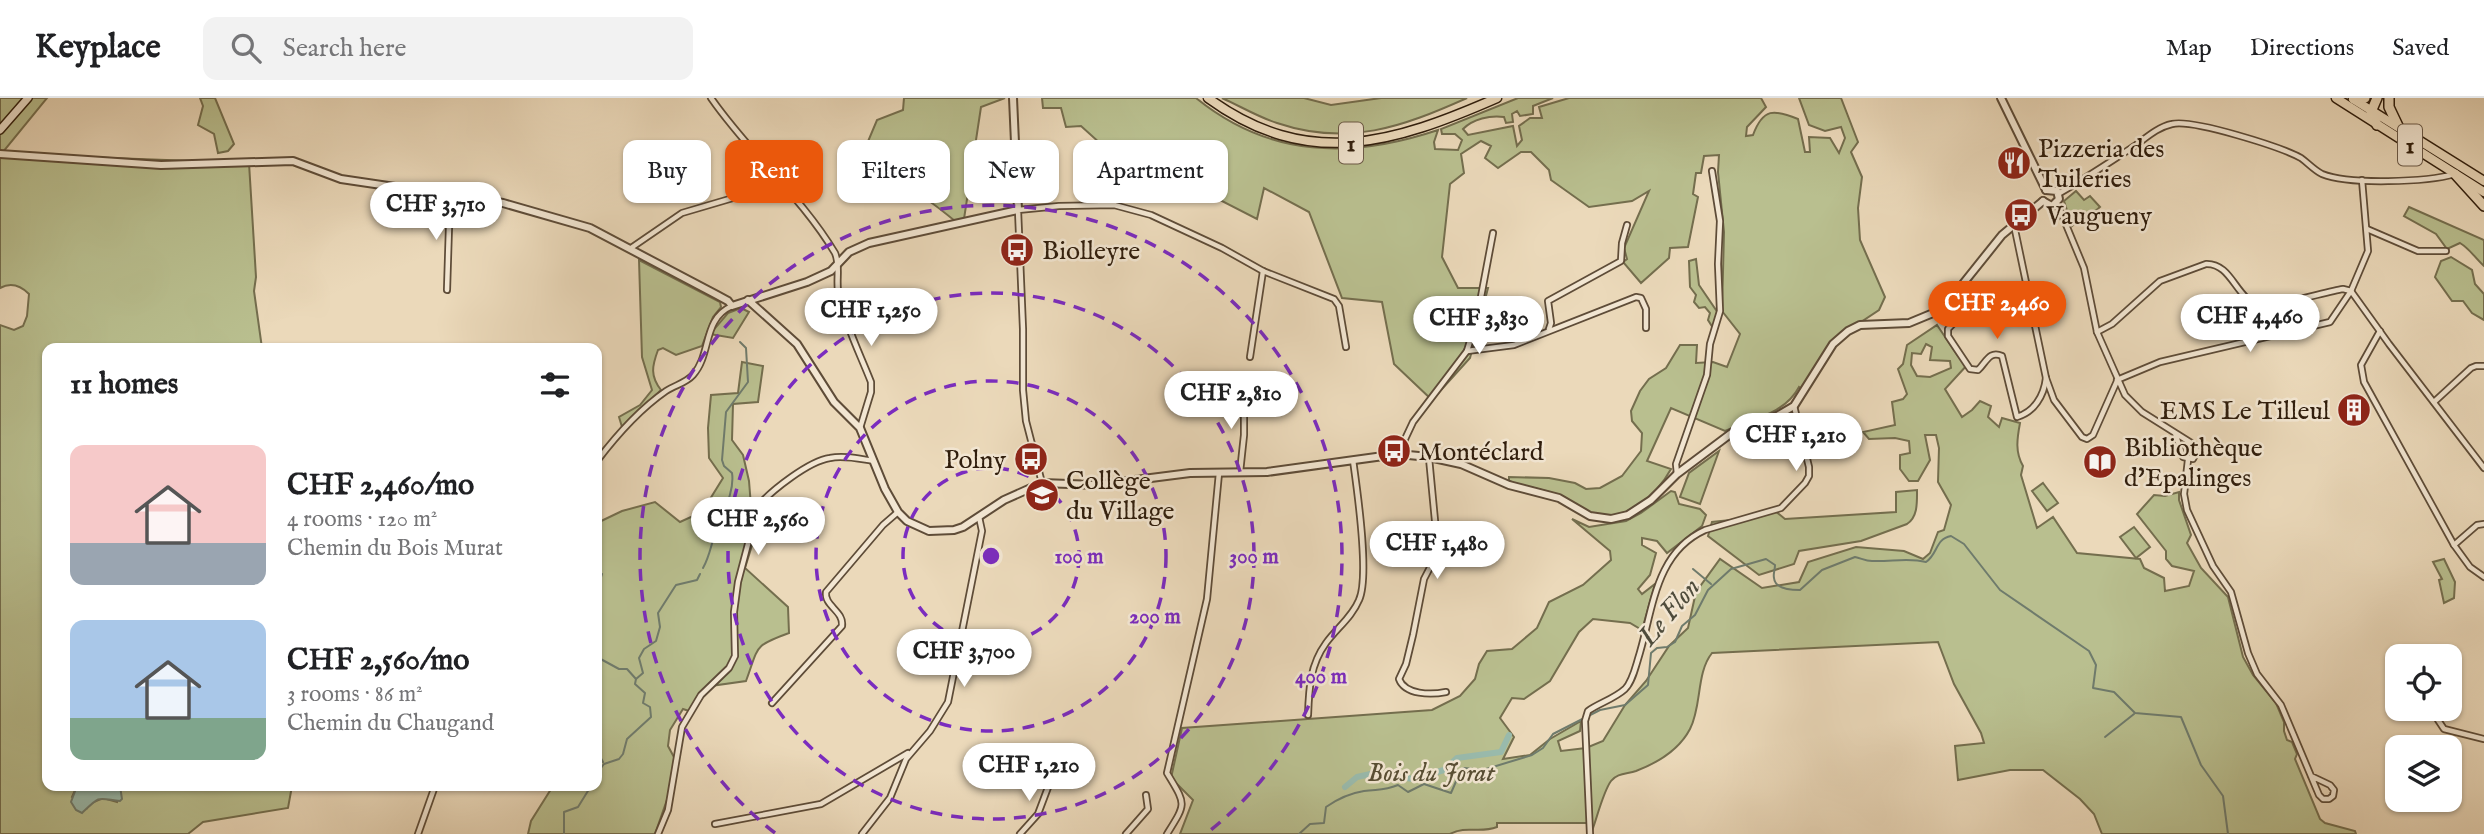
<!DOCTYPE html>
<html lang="en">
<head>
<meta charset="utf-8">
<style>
	:root { --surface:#fff; --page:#f2f2f2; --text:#202124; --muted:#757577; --line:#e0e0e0; --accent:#ea580c }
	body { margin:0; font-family:"IM FELL English",serif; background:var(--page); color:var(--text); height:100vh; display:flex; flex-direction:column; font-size:26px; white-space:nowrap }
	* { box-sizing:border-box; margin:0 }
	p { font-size:23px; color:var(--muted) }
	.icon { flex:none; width:38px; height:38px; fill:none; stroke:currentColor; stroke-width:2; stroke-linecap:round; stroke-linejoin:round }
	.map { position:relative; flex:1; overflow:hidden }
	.side { position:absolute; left:42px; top:245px; width:560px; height:448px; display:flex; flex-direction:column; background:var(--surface); border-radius:14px; box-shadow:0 2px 5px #0004 }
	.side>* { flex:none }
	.top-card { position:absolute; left:623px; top:42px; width:665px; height:63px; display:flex; gap:14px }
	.fabs { position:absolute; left:2385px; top:546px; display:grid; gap:14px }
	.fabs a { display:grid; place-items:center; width:77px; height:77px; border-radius:14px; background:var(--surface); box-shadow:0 2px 5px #0004; font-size:35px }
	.price { position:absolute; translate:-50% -60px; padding:0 16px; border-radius:24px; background:#fff; color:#222; font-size:23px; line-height:46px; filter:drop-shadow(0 2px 4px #0008) }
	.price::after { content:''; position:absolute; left:50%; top:42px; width:21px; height:16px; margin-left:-10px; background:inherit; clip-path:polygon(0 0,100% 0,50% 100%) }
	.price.on { background:var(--accent); color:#fff }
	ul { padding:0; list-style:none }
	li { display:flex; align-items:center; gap:21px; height:175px; padding:0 28px }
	li span { display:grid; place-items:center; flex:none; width:196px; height:140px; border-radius:14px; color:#555 }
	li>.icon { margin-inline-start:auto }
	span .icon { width:84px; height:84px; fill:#fffc; stroke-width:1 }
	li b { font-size:30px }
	h2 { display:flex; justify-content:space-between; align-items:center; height:84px; padding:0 28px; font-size:30px }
	.pill { padding:0 24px; border-radius:14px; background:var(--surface); box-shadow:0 2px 5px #0004; font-size:24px; line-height:63px }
	.pill.on { background:var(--accent); color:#fff }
	header { display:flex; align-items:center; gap:42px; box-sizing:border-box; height:98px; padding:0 35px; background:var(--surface); border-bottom:2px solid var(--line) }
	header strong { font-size:33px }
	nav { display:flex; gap:38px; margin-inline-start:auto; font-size:24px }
	.search { width:490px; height:63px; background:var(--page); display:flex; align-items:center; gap:18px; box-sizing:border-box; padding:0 24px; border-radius:14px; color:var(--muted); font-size:26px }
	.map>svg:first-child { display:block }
	.green { fill:#b9bf8f; stroke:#746e4e; stroke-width:2; fill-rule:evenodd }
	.water { fill:#99baac; stroke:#6f7b6c; stroke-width:2 }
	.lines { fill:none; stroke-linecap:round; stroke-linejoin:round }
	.stream { stroke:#6f7b6c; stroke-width:2 }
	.canal { stroke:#99baac; stroke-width:6 }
	.minor-casing { stroke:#5e4c38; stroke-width:8 }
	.tertiary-casing { stroke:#5e4c38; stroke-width:10 }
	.secondary-casing { stroke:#2f1d0c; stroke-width:10 }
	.primary-casing { stroke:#2f1d0c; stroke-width:11 }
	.motorway-casing { stroke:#2f1d0c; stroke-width:12 }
	.minor { stroke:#f2e6d2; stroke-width:4.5 }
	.tertiary { stroke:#f2e6d2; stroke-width:6 }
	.secondary { stroke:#f2e6d2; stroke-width:7 }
	.primary { stroke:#ebd9ba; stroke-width:8 }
	.motorway { stroke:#ebd9ba; stroke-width:9 }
	.ring { fill:none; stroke:#7b2cbf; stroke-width:3.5; stroke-dasharray:12 9 }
	.labels { text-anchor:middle; stroke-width:5; stroke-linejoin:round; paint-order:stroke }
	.shield { fill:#f2e6d2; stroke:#6a5947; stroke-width:2 }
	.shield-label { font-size:24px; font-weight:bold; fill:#2f1d0c }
	.poi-label { font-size:26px; fill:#2f1d0c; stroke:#f2e6d2; text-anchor:start }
	.park-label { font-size:26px; font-style:italic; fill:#584e33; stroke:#f2e6d2 }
	.water-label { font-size:28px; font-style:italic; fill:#4f4c3c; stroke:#f2e6d2 }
	.centre { fill:#7b2cbf; stroke:#f2e6d2; stroke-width:3.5 }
	.ring-label { font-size:21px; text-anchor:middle; font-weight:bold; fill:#7b2cbf; stroke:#f2e6d2; stroke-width:5; stroke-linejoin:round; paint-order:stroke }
</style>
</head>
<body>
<header>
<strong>Keyplace</strong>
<div class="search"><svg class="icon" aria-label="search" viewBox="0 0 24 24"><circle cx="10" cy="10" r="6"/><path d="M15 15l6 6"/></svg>Search here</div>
<nav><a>Map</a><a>Directions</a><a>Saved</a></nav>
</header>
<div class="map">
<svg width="2484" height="736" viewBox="0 0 2484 736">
	<rect width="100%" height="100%" fill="#ebd9ba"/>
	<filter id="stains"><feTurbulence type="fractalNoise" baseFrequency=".00286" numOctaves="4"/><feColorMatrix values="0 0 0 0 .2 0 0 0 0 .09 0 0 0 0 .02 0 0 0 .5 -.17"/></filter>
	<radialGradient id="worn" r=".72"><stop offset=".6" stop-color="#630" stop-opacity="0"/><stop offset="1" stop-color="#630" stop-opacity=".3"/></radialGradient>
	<g class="green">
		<polygon points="0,0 47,0 3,54 0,52"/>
		<polygon points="200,0 215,0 234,46 228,53 218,55 214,36 198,27 203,8"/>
		<path d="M904,0H1005L981,9L964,121L955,123C912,88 903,84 848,91L877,22L903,12Z"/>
		<path d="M1042,0H1196C1270,60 1351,61 1438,32L1434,44L1435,51L1458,52L1462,42L1455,36H1442L1441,31L1518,0H1553L1533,8V16L1520,18L1517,13L1512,16L1513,24L1506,25L1504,19C1490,17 1473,21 1463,31L1468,37L1513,28L1517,48L1522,42L1519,28L1530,20H1542L1539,9L1569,0H1761L1766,9L1747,29L1746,38L1753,37C1763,10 1774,11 1798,21L1805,54H1810L1809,39L1830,40L1839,55L1845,40L1841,29L1825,33L1809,27L1799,0H1841L1858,44L1851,54L1862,79L1858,110L1860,142L1885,199L1879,212L1843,236L1804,292L1799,289C1785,316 1752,321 1725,333L1671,310L1647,363L1671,371C1657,397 1622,428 1590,415C1580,411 1572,403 1562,398C1546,392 1529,389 1513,385L1509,382V379L1549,380L1575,385L1586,391L1600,390L1622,378L1641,353L1642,335L1632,323L1631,313L1640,293L1649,281L1666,270L1680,247H1697L1696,265L1713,264L1727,269L1740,236L1722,213L1724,134L1718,74L1719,57L1704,58L1701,75H1696L1693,96L1698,99L1688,149L1670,150L1669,160L1641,185L1623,164L1627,161L1624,150L1649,93L1632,103L1589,109L1551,82L1549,72L1531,54H1521L1498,70L1485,60L1491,48L1481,43L1461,56L1464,75L1450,86L1442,159L1458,190H1488L1470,260L1432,302L1394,266L1382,204L1342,200L1309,114L1264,90L1257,121L1214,99L1221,63L1143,52L1112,56L1081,28L1066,29L1061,10H1043Z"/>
		<path d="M1222,0H1304L1331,7L1381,0H1467C1402,29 1348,49 1277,25C1258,19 1240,8 1222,0Z"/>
		<path d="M0,56L249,65L256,179L254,193L262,250H47V688H77L72,699L87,710L89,706L103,700L117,704L120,688H292L288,710L203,724L188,736H0V227L14,232L23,228L27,218L29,196C20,187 11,184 0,190Z"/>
		<polygon points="2076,93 2084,102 2090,98 2100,109 2080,126 2077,124 2072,128 2064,103"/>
		<path d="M2409,109L2484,142V168C2475,160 2470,151 2460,145L2447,151L2436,136L2404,118Z"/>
		<polygon points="2451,159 2472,172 2475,186 2484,196 2484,222 2472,215 2463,203 2452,203 2435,179 2441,163"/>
		<polygon points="1696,161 1699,187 1718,215 1713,230 1708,222 1710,215 1705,209 1699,210 1694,204 1696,197 1690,189 1689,163"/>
		<path d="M639,162L720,204L721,209L713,219L702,248L676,257L663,250L658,252C652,268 650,278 661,292L622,329L619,319L640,307L652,292L642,259Z"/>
		<polygon points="741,210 749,214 733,240 710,236 728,215"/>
		<path d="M1937,227L1958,258L1968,266L1945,291L1962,319L1972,312L1980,303L1991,308L1988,319L1999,329L2002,320L2020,325C2017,341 2015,354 2023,368L2021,377L2037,430L2053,419L2077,455L2140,461L2144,470L2164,480L2165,493L2189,488L2194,473L2172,468L2166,461V453L2137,416L2154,397L2165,398L2179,394V402L2191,437L2187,445L2201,470L2228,499L2243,559L2253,577L2276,605L2284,624V633L2287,642L2292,644L2297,656L2295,661L2320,721L2325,725L2355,733L2356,736H2102L2094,716L2080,701L2043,672H2010L1958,682L1955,648L1984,645L1981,635L1954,586L1938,544L1712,555C1696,575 1702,608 1690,631C1679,652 1657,665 1636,673C1627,676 1617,675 1611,683C1603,694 1597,720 1592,733L1591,725H1497V729C1479,736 1467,727 1450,736H1180L1193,702L1171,680L1182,630L1432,612L1460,598L1475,581L1479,566L1487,553L1512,551L1537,530L1549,504L1583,487L1611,462L1610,453L1572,421L1589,429L1626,423L1641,415L1671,393L1675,394L1679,406L1700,411L1706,417L1702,428L1667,455L1657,443L1642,440V447L1656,455L1650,477L1638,491L1642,496L1655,486L1642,532L1630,525L1593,521L1579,534L1550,583L1524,601L1512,600L1500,620L1514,639L1503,661L1530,657L1550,641L1581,623L1580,633L1558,643L1561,653L1586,650L1603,643L1625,607L1646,583L1669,548L1688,530L1696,494L1720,461L1762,490L1799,484L1808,464L1856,449L1904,453L1923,461L1930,455L1938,434L1944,432L1951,407L1938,384L1939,350L1936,337H1925L1930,362L1918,383H1909L1900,371V357L1910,355L1909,343L1895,340L1869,341L1863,334L1895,327L1892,304L1903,301L1907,296L1898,271L1903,266L1907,247ZM1926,246L1932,249L1930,262L1950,263L1951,270L1930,279L1917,278L1911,267L1912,255L1921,256Z"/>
		<path d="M742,264L763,268L758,304L733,306L732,342L743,357L749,383L751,408L762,415L745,470L788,509L789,535C753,548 759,548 746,583L711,588L692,614L683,611L670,632L668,648L675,661L669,696L655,736H528L531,723L553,688H597V425L622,413L655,404L680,424L702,414L723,380L709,360L708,330L711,297L738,295Z"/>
		<polygon points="1719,353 1700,406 1680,399 1689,375"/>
		<polygon points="2043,385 2058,405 2047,413 2032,393"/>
		<path d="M1917,392C1917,404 1918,419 1907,426L1861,443L1799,453L1794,466L1759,477L1708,438L1712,424L1750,420L1774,412L1785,421L1896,414V394Z"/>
		<polygon points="2134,429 2150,449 2136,460 2120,439"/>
		<polygon points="2444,461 2455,484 2454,500 2444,505 2439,482 2442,481 2433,464"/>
	</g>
	<path class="water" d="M77,688H120L122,701L120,703C96,700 101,697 82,715L76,712L71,704Z"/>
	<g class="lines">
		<g class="stream">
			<path d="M703,470C710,458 711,446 716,433C722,416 735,394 732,375L724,368L722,362L726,314L748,284L746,250L740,244"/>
			<polyline points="1693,471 1711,486"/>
			<polyline points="597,492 602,476"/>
			<polyline points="597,559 619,571 627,571 636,581"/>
			<polyline points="2105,639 2134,616"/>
			<polyline points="597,653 603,664"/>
			<polyline points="597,675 604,666 619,661 623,656 627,641 651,619 650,609 643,605 645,595 635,586 636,581 643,575 639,560 644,551 656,543 660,529 658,515 674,490 676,487 697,482 700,476"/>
			<polyline points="564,736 564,714 578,709 591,688"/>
			<path d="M1299,736L1310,726L1324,725L1326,709C1336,702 1351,695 1364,693C1378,691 1384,693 1398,687L1408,694L1424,686L1451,695L1461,672L1464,670L1483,672L1532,657L1543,650L1553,636L1600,612L1625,607L1648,587L1651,555L1657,550L1667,549L1675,544L1682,528L1695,517L1708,492L1731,471L1766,461L1775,467C1775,472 1773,476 1774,480C1775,491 1792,492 1800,492L1822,472L1855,459C1861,460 1865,463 1872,463C1891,464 1908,459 1926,464C1938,456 1935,441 1951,438L1964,446L2000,492L2089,553L2096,567L2093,590L2114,594L2135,615L2181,619L2201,667L2223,698L2228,736"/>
		</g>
		<polyline class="canal" points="1345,689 1357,679 1375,675 1413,681 1444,672 1457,660 1501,654 1509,637"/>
		<g class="minor-casing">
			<g id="minor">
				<path d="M711,0C749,55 801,98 835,155C841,169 835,184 839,199C846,228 860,256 871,284V294L860,330"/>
				<path d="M2058,96C2085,81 2110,64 2136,47C2147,39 2158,29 2172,26C2193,21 2281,49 2301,60C2308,65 2314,72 2322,76C2349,87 2427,84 2455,76"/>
				<polyline points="2057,105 2084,170 2097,234 2125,297 2142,314 2196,348 2197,353 2193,361 2183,359 2175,335"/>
				<polyline points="2014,127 2046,280 2054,302 2082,339 2087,341 2093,337 2117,283"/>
				<polyline points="2367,131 2418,153 2446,153"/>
				<polyline points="631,150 682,115 784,85"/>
				<polyline points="447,192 450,97"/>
				<polyline points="2351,193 2389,246 2484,370"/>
				<path d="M1973,205L1948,231V238L1970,271L1978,272C1986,265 1989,252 2002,258L2017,319C2034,314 2044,298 2046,280"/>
				<polyline points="1549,231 1551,225 1548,203 1621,163 1622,145 1627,127"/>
				<polyline points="2380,233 2361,267 2364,284 2454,447 2470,469 2484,479"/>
				<path d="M2097,234L2112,226L2160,183L2206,166C2233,165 2236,204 2261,207C2276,209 2325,194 2343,191L2351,193"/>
				<polyline points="1467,253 1514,247 1636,199 1641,200 1646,211 1646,230"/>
				<polyline points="1250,259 1263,173"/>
				<polyline points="2117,282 2160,264 2330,224 2351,193 2368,153 2362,82"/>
				<polyline points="2434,304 2471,270 2476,268 2484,268"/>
				<polyline points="1398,356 1413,324 1467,253 1477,220 1493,135"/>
				<path d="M1429,360L1438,454L1424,481L1413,537L1406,566L1399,581C1405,597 1431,597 1446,594"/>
				<polyline points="2188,362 2184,396 2187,412 2213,468 2231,494 2248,555 2257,576 2281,607 2319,697 2323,701 2329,701 2333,698 2334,692 2330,687 2311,678"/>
				<path d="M597,363C616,338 640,311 666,293C675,287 686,285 693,277C712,256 702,221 732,208"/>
				<polyline points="1240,374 1244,337 1244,294"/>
				<polyline points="1677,376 1676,366 1707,277 1710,246 1720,213 1718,166 1720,123 1712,73"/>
				<polyline points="1042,385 1026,323 1023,292 1023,231 1018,112 1059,108 1114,107 1151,117 1222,150 1263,173 1334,201 1339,208 1346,249"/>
				<polyline points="2454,447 2477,427 2484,426"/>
				<path d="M772,605L842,528C844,513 824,508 826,494L883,427L898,414"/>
				<polyline points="2438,611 2438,622 2444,631 2484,641"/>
				<path d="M1308,617C1309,590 1310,567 1326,545C1337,530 1352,519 1359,502C1370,478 1357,391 1353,362"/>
				<polyline points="715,726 821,706 908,655"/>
				<polyline points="418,736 435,688"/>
				<path d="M658,736L668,712L682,629L701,597L729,570L735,558L734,514L738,484L758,408C772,392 809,363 830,360C844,357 860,361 874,363"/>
				<polyline points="862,736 890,700 906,661 930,633 948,604 982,433 979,419"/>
				<polyline points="1020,736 1038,716 1050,684"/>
				<polyline points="1126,736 1148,711 1146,697"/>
				<path d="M1167,736C1187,704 1186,707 1167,675L1207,501L1219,375"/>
				<path d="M1590,736L1585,623L1588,613C1599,605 1614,601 1625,591C1632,584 1635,571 1638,561C1653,514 1654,455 1705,432L1781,410L1805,385L1809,378V369L1794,308"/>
			</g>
		</g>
		<g class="tertiary-casing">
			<g id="tertiary">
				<polyline points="2001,0 2046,92"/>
				<polyline points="0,56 161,67 293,63 341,81 503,105 590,130 717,197 728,203 732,208 807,184 831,173 849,154 869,145 1018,112 1013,0"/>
				<polyline points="2043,103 2052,108 2059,101 2057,93 2046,92"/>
				<polyline points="748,202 797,246 834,304 860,330 885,391 898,414 907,423 929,433 954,432 963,429 1004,402 1042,385 1096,387 1190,375 1267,374 1398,356 1429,359 1461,366 1509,387 1559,400 1590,418 1611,421 1628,417 1651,402 1677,376 1733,334 1777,318 1794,308 1833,246 1848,233 1860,227 1909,225 1938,213 1950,202 2002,137 2043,103"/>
			</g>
		</g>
		<g class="secondary-casing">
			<polyline id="secondary" points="0,32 28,0"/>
		</g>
		<g class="primary-casing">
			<g id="primary">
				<path d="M1208,0C1308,73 1394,45 1497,0"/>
				<polyline points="2336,0 2484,94"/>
				<polyline points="2353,1 2484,83"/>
			</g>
		</g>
		<g class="motorway-casing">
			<g id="motorway">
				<polyline points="2377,0 2371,14 2377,27"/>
				<polyline points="2389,0 2389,9 2398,28"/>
				<polyline points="2354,1 2365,0"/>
				<polyline points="2455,76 2484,108"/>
			</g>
		</g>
		<use href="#minor" class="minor"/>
		<use href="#tertiary" class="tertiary"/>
		<use href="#secondary" class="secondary"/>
		<use href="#primary" class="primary"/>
		<use href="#motorway" class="motorway"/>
	</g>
	<g class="ring">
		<circle cx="991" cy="458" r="88"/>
		<circle cx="991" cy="458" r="175"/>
		<circle cx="991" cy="458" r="263"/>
		<path d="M775 735A351 351 0 1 1 1207 735"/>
	</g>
	<defs>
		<g id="restaurant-disc" transform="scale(1.75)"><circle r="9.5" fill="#8f2418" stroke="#f2e6d2"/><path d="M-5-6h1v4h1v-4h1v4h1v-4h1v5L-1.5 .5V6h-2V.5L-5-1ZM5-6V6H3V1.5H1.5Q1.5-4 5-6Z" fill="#fff"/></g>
		<g id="bus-disc" transform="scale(1.75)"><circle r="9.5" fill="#8f2418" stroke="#f2e6d2"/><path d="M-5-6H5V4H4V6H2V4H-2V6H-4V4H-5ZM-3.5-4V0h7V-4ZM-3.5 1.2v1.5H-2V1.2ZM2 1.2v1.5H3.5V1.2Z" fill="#fff"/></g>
		<g id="building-disc" transform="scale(1.75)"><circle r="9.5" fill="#8f2418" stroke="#f2e6d2"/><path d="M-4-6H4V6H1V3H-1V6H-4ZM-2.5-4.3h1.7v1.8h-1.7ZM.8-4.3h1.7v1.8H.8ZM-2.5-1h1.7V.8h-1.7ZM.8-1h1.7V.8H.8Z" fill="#fff"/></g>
		<g id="library-disc" transform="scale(1.75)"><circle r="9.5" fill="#8f2418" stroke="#f2e6d2"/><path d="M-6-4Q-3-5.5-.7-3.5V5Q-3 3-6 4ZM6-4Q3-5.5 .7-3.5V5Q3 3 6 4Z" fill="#fff"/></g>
		<g id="school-disc" transform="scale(1.75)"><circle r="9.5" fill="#8f2418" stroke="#f2e6d2"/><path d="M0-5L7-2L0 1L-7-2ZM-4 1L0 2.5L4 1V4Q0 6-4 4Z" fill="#fff"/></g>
	</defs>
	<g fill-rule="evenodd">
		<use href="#restaurant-disc" x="2014" y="65"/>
		<use href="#bus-disc" x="2021" y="117"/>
		<use href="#bus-disc" x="1017" y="152"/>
		<use href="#building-disc" x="2354" y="312"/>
		<use href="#bus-disc" x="1394" y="353"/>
		<use href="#bus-disc" x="1031" y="361"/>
		<use href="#library-disc" x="2100" y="364"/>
		<use href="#school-disc" x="1042" y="397"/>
	</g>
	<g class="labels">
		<g class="shield">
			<rect x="1339" y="24.5" width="24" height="41" rx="5"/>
			<rect x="2398" y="26.5" width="24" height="41" rx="5"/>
		</g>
		<g class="shield-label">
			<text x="1351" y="53">1</text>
			<text x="2410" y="55">1</text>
		</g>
		<g class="poi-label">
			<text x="2038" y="59">Pizzeria des<tspan x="2038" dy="30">Tuileries</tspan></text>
			<text x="2046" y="126">Vaugueny</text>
			<text x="1042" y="161">Biolleyre</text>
			<text x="2330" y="321" text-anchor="end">EMS Le Tilleul</text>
			<text x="2124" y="358">Bibliothèque<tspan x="2124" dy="30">d'Epalinges</tspan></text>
			<text x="1418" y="362">Montéclard</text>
			<text x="1006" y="370" text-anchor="end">Polny</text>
			<text x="1066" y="391">Collège<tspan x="1066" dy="30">du Village</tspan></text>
		</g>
		<g class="park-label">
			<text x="1431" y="683">Bois du Jorat</text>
		</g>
		<g class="water-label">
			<text transform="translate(1668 513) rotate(-50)" y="10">Le Flon</text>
		</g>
	</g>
	<circle cx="991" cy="458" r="10" class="centre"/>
	<g class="ring-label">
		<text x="1079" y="465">100 m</text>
		<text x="1254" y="465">300 m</text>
		<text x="1155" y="525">200 m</text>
		<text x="1321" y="585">400 m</text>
	</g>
	<rect width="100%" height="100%" filter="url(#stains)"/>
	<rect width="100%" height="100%" fill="url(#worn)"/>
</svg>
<div class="fabs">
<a><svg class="icon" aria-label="locate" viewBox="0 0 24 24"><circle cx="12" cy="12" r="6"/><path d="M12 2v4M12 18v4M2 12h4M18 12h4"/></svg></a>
<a><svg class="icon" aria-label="layers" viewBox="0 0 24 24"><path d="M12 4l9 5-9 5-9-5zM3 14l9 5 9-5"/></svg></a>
</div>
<b class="price" style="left:436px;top:144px">CHF 3,710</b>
<b class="price on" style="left:1997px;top:243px">CHF 2,460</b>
<b class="price" style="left:871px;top:250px">CHF 1,250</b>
<b class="price" style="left:2250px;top:256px">CHF 4,460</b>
<b class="price" style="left:1479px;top:258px">CHF 3,830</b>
<b class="price" style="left:1231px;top:333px">CHF 2,810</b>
<b class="price" style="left:1796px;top:375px">CHF 1,210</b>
<b class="price" style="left:758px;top:459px">CHF 2,560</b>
<b class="price" style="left:1437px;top:483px">CHF 1,480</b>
<b class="price" style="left:964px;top:591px">CHF 3,700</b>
<b class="price" style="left:1029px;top:705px">CHF 1,210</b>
<div class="top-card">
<a class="pill">Buy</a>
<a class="pill on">Rent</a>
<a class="pill">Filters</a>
<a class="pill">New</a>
<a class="pill">Apartment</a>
</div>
<section class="side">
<h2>11 homes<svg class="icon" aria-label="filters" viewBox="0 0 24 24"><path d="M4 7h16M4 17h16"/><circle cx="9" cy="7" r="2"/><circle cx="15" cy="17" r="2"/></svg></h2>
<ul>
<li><span style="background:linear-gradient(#f6c9c9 70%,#9aa5b1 0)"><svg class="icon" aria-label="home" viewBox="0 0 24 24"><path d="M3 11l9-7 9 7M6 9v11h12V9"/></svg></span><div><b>CHF 2,460/mo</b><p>4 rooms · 120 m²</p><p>Chemin du Bois Murat</p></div></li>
<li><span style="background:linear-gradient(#a9c7e8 70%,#7fa58c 0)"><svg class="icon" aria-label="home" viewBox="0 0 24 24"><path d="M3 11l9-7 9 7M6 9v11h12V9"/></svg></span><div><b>CHF 2,560/mo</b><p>3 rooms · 86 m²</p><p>Chemin du Chaugand</p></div></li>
</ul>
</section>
</div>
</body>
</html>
